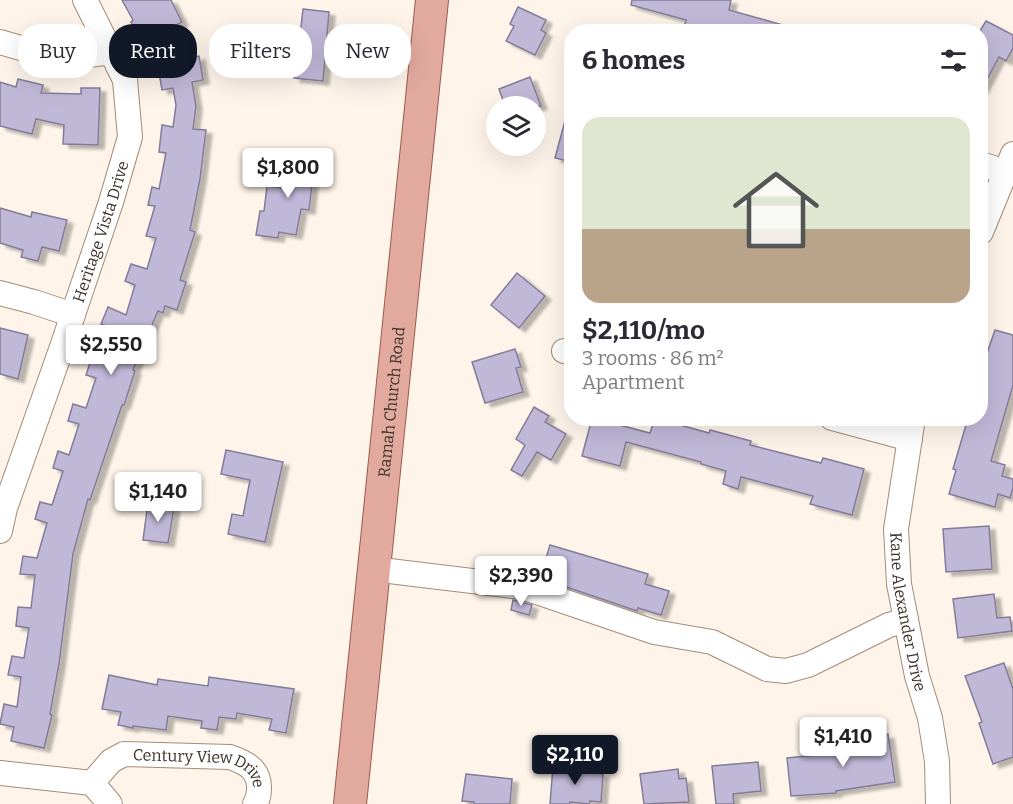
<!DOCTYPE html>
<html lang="en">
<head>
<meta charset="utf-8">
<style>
	:root { --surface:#fff; --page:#f7f7f7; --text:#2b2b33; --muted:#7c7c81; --line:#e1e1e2; --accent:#111827 }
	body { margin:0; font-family:Bitter,serif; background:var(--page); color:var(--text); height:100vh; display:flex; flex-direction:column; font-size:22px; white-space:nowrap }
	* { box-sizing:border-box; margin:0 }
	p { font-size:20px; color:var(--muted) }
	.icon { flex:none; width:33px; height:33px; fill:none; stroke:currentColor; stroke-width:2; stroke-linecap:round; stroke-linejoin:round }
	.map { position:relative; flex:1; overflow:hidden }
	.panel { position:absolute; left:564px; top:24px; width:424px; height:402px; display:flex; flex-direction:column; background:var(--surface); border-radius:24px; box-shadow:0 6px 24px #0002 }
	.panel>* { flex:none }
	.guide { position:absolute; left:18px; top:24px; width:456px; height:54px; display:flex; gap:12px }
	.fabs { position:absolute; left:486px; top:96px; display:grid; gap:12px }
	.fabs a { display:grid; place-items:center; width:60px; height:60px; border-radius:50%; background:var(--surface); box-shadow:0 6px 24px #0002; font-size:30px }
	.price { position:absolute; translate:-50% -51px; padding:0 14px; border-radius:6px; background:#fff; color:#222; font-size:20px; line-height:39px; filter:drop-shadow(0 2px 3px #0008) }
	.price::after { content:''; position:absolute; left:50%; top:36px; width:18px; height:14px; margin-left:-9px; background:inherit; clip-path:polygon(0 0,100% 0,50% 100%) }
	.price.active { background:var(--accent); color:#fff }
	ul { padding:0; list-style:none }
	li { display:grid; align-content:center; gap:12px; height:318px; padding:0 18px }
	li+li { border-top:2px solid var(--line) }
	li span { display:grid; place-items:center; height:186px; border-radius:18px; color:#555 }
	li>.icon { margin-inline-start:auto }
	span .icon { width:108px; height:108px; fill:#fffc; stroke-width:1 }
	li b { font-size:26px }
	h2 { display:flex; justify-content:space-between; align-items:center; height:72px; padding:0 18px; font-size:26px }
	.pill { padding:0 21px; border-radius:24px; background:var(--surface); box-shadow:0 6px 24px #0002; font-size:21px; line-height:54px }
	.pill.active { background:var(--accent); color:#fff }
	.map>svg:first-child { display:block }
	.building { fill:#c0b8d7; stroke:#837c99; stroke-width:1.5; filter:url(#shadow) }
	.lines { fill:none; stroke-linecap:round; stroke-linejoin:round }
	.minor-casing { stroke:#a48c76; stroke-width:26 }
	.major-casing { stroke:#9c5b4c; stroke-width:34 }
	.minor { stroke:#fff; stroke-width:24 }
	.major { stroke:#e2aa9e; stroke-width:32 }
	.labels { text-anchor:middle; stroke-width:5; stroke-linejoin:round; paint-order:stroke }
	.street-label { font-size:16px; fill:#3d332a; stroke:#fef4ea }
</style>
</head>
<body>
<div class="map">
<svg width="1013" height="804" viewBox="0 0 1013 804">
	<defs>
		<filter id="shadow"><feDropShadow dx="6" dy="4" stdDeviation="1.5" flood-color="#0004"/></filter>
	</defs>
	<rect width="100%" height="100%" fill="#fef4ea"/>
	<g class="building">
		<polygon points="122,0 171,0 182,22 172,27 188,58 199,56 203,80 192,82 196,106 193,129 206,130 200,179 190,230 195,232 180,280 186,282 177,310 165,306 163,313 158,311 133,370 135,371 124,405 122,405 90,500 88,499 73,554 59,664 50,714 52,715 44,748 11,741 14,727 0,724 4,704 17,707 21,677 8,675 12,656 24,658 29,628 16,626 18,607 31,608 35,575 20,574 23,556 37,558 47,523 35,519 40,502 52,505 63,471 53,468 58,451 69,455 79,424 68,421 73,404 86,408 96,378 86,375 92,357 101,359 113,329 101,324 108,307 126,315 135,285 125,281 131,264 147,269 156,238 146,236 155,206 148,205 152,187 159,189 166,153 159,152 162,125 173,127 176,105 173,88 162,90 153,38 142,44 131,22 133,20"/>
		<polygon points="632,0 731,0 729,10 790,27 790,32 683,32 686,20 631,5"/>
		<polygon points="518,7 546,20 541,30 546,33 535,55 506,41 514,26 510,24"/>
		<polygon points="303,9 329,12 323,81 294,78 296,57 287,56 289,35 300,36"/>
		<polygon points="986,21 1013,35 1013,48 1006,61 999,57 981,91 981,29"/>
		<polygon points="530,77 541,106 505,106 499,89"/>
		<polygon points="18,79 43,85 41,93 81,94 81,88 100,88 98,145 63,144 64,125 36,119 32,134 0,126 0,82 16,87"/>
		<polygon points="567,113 572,114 572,162 555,158"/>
		<polygon points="289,155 315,158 309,210 301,209 296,235 279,232 278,238 256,235 260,211 264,211 267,186 285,188"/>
		<polygon points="0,208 31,217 32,212 67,220 59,251 42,247 38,261 21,257 23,250 0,243"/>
		<polygon points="517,273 545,296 519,328 491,305"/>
		<polygon points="0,328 28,335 18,379 0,374"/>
		<polygon points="995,330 1013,335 1013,385 991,461 1005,465 1002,476 1013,479 1013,488 1010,498 998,494 995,507 949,494 956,470 953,469 968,418 981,418 981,351 987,353"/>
		<polygon points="515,349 521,367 516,368 523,392 485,403 472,362"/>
		<polygon points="534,407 549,416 545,422 566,434 551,460 537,452 522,476 511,470 525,445 516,439"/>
		<polygon points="592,418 602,418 604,421 650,433 655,418 709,433 710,430 751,441 750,445 821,463 823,458 864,469 852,515 810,504 813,496 741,477 738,489 723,484 726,471 701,464 701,462 626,442 620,466 582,456"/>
		<polygon points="226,450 283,462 265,542 228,534 232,514 243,516 250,480 221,474"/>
		<polygon points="148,503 174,507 168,543 143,540"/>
		<polygon points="989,526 992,569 946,572 943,529"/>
		<polygon points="550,545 648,574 645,584 669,591 661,615 638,608 637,611 540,578"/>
		<polygon points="994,594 997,618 1010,617 1012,631 958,638 953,599"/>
		<polygon points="513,600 532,605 529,615 511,610"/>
		<polygon points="1004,663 1013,689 1013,757 993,764 979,723 982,722 965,676"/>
		<polygon points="109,675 157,685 158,679 208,686 209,677 294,689 286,733 269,730 272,719 237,713 236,719 219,717 217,730 201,728 202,721 168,716 166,730 133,726 133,728 118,725 121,712 102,709"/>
		<polygon points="888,734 895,782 836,791 836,793 791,796 787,758 849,752 847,741"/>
		<polygon points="758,762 761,791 733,794 734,804 716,804 712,766"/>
		<polygon points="553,766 591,770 591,772 603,774 601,802 590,801 589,804 570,802 569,804 550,804"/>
		<polygon points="678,769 679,779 686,778 689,802 644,804 640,774"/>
		<polygon points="466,774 512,779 510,804 474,804 474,802 462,801"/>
	</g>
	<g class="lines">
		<g class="minor-casing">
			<g id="minor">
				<polyline points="0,42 38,53 74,57 111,52"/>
				<polyline points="981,164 1005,172"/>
				<polyline points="981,232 1013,154"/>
				<polyline points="0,293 34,302 73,315"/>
				<polyline points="564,351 572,352"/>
				<polyline points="832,418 910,439"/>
				<path id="s1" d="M913,418L896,529L899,584L917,676L930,718L937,761L938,804"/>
				<path id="s2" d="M0,531L5,508L62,347L111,202L130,137L125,80L85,0"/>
				<polyline points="373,569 522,587 654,632 712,642 767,669 786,671 808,665 889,625 906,620"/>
				<polyline points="0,773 92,783 110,804"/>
				<path id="s3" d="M92,783L111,761L124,754L230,757C247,763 260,770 259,790C259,796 258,799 255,804"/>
			</g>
		</g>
		<g class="major-casing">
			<g id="major">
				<path id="s4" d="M350,804L432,0"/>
			</g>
		</g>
		<use href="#minor" class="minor"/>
		<use href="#major" class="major"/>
	</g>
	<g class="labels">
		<g class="street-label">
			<text dy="6" stroke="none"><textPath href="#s2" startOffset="316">Heritage Vista Drive</textPath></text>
			<text dy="6" stroke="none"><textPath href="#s4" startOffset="404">Ramah Church Road</textPath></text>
			<text dy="6" stroke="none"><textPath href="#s1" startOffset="196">Kane Alexander Drive</textPath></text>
			<text dy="6" stroke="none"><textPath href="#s3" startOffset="124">Century View Drive</textPath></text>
		</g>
	</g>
</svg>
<div class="fabs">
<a><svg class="icon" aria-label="layers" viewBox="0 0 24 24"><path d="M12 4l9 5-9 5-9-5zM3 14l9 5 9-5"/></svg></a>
</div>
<b class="price" style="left:288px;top:199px">$1,800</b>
<b class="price" style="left:111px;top:376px">$2,550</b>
<b class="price" style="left:158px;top:523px">$1,140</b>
<b class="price" style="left:521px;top:607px">$2,390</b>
<b class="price" style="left:843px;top:768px">$1,410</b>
<b class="price active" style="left:575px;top:786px">$2,110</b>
<div class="guide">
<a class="pill">Buy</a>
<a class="pill active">Rent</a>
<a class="pill">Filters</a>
<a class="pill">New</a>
</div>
<section class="panel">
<h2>6 homes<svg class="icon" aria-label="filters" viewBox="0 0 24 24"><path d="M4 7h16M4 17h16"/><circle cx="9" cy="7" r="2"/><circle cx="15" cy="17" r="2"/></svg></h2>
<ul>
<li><span style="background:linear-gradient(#dfe7d0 60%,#b9a48a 0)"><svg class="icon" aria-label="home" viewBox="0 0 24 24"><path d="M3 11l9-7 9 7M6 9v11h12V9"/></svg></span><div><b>$2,110/mo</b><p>3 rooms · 86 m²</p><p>Apartment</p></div></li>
</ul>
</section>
</div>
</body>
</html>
